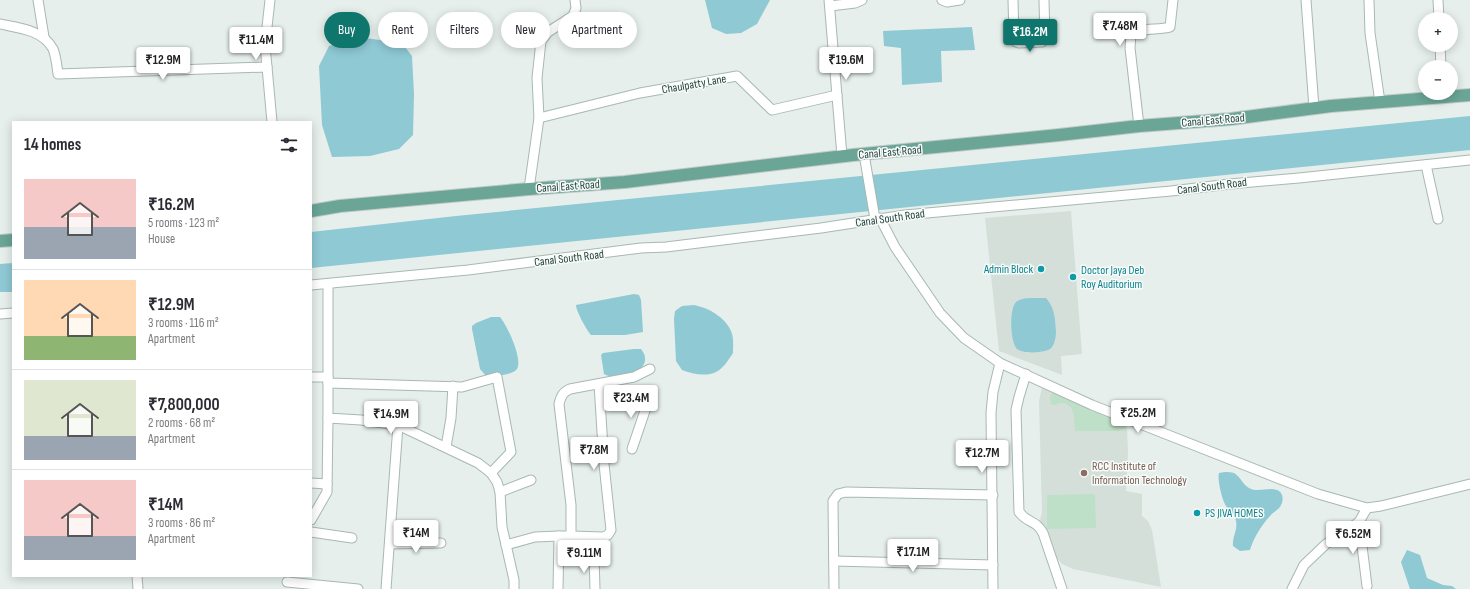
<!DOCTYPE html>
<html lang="en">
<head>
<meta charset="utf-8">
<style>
	:root { --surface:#fff; --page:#f7f7f7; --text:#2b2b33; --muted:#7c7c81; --line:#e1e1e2; --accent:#0f766e }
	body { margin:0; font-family:"Sofia Sans Condensed",sans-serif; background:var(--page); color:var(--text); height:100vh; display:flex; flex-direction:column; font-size:15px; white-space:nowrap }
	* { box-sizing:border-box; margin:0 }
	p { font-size:13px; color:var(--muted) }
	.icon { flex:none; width:22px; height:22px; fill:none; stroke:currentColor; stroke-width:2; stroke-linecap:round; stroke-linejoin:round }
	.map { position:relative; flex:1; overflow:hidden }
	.panel { position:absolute; left:12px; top:121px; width:300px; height:456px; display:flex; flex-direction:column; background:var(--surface); border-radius:0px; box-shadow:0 2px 10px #0003 }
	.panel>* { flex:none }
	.guide { position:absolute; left:324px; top:12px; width:380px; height:36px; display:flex; gap:8px }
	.tools { position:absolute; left:1418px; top:12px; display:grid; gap:8px }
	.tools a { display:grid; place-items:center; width:40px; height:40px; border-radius:50%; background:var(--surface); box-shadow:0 2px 10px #0003; font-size:20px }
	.price { position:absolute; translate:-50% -34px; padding:0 9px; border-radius:4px; background:#fff; color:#222; font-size:13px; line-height:26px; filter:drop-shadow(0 1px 2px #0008) }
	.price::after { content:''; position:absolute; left:50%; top:24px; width:12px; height:9px; margin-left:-6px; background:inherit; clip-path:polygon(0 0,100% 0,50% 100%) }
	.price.active { background:var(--accent); color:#fff }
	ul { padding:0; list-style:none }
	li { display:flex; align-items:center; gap:12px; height:100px; padding:0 12px }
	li+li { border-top:1px solid var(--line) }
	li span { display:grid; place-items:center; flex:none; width:112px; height:80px; border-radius:0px; color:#555 }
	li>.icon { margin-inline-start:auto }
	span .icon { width:48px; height:48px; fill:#fffc; stroke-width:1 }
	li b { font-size:17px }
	h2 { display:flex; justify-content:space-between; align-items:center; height:48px; padding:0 12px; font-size:17px }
	.chip { padding:0 14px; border-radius:18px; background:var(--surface); box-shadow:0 2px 10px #0003; font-size:14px; line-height:36px }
	.chip.active { background:var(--accent); color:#fff }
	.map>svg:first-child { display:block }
	.built { fill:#d4dfda }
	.green { fill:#bfe0c8 }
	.water { fill:#8ec9d4 }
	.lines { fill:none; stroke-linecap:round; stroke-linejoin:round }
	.minor-casing { stroke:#a8b8b2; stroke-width:11 }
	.major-casing { stroke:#c2cac8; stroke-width:14 }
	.minor { stroke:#fff; stroke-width:9 }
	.major { stroke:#6aa596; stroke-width:12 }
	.culture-dot { fill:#0f9aa8; stroke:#f7fbf9; stroke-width:1.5 }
	.education-dot { fill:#8d6e63; stroke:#f7fbf9; stroke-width:1.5 }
	.labels { text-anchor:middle; stroke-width:3; stroke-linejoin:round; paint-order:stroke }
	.street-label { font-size:12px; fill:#24423a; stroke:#f7fbf9 }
	.culture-label { font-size:12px; fill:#0d838f; stroke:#f7fbf9; text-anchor:start }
	.education-label { font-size:12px; fill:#785e54; stroke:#f7fbf9; text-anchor:start }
</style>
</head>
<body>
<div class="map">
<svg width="1470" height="589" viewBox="0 0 1470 589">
	<rect width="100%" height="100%" fill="#e6efeb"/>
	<g class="built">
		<polygon points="1071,211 1082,354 1061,356 1062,375 999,351 985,218"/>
		<polygon points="1042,387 1050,391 1057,391 1125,422 1127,428 1128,452 1126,491 1142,494 1142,516 1148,521 1152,530 1161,587 1073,569 1062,564 1053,554 1040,520 1042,513 1039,401"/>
	</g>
	<g class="green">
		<path d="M1056,392L1121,420L1125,426V428L1119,431H1075C1074,420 1076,402 1060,403C1055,404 1055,406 1051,404L1050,399L1051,394Z"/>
		<polygon points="1095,494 1096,528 1047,529 1047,495"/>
	</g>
	<g class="water">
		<polygon points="705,0 770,0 757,24 741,33 726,34 712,28"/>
		<polygon points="972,27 975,50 941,51 942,82 902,85 901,48 884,46 883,31"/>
		<polygon points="365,38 402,43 412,56 414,94 413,135 399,149 370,156 332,157 322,125 319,66 329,46"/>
		<polygon points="1470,116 1470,150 311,268 311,232 456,216"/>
		<polygon points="13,263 13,292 0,292 0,264"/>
		<path d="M634,294L639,295L641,300L643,332L625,335H591C587,331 576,311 576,305Z"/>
		<path d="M1039,298H1046C1055,308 1055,319 1056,332C1056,338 1054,346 1050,349C1043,353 1023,354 1017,349C1010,342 1009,309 1016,302C1022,297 1032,298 1039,298Z"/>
		<path d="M694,305C709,308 725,317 731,331C734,338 733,346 733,353C729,359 723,369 716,372C706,377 692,374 682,370L676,361L674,319L675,311L682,306Z"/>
		<path d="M491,317H500C507,325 523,359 517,369C511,376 495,375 487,377L480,369L472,329V326L476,323Z"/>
		<path d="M634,349H641C658,370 618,383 604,374L601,355L603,353Z"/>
		<path d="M1225,472C1228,472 1231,472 1234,473C1240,476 1243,485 1249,488C1258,493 1268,487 1277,490C1283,492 1284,500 1281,505C1279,510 1273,512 1270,516C1261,526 1254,537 1250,550L1240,551L1233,546C1232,537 1238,530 1236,521C1235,515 1229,511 1226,506C1222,500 1217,479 1219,473Z"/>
		<polygon points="1407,550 1420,555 1427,578 1443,585 1452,586 1456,589 1410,589 1401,562"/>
	</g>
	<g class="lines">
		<g class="minor-casing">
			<g id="minor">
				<polyline points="38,0 44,37"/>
				<polyline points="270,0 265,45 272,122"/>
				<polyline points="829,0 842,156"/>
				<polyline points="942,0 947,2 960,0"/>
				<polyline points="1013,0 1014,38 1016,42 1019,43 1042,42 1045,39 1044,0"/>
				<polyline points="1306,0 1314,108"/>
				<polyline points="1369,0 1370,33 1380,102"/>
				<polyline points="1438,0 1439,19"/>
				<polyline points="830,6 855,3 862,0"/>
				<path d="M0,24C19,28 43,30 53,49C56,56 57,66 58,74L267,67"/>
				<polyline points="1440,45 1441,67"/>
				<polyline points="539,118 640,93 737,76 772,110 837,95"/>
				<path d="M1139,126L1130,48L1131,34C1137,28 1160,30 1170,27L1173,0"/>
				<polyline points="864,154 875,219"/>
				<polyline points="1426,165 1438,219"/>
				<polyline points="529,189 539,118 537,78 541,41 548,32 573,16 576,8 575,0"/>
				<polyline points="880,218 895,247 940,313 964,338 1000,363 1092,405 1318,494 1367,508 1381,506 1470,484"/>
				<polyline points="328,284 328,418 361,420 398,425 478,463 491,473 497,482 500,492 502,527 514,580 514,589"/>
				<polyline points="311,285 468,270 641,248 666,247 821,228 905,215 1171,191 1230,184 1299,178 1470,160"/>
				<polyline points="0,314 13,313"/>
				<path d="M1026,374L1019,397L1016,410L1019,512C1028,524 1035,519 1043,533L1062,589"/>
				<polyline points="311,377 328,377"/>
				<polyline points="328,383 462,387 497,377 511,452 491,473"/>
				<polyline points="446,447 451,418 453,386"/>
				<polyline points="632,449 650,396"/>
				<polyline points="311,483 327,484"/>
				<polyline points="500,492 531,480"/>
				<polyline points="311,520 327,492 328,418"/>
				<polyline points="1359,522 1367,586"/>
				<polyline points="311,532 352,538"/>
				<polyline points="571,536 603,537 608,535 611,530 604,464 599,384"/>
				<polyline points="390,544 441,543"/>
				<polyline points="506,545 535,537 559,536"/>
				<polyline points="594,557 595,589"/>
				<polyline points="834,561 993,565"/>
				<polyline points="137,576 138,589"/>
				<polyline points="287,582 358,589"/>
				<polyline points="386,589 398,425"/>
				<path d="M558,589L559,536H571V505L559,404C561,396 563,392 570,389L634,377L650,369"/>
				<polyline points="834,589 833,501 838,494 846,492 993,495"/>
				<polyline points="993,589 991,413 993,392 1000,363"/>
				<polyline points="1292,589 1304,565 1326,544 1359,522 1367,508"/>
			</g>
		</g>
		<g class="major-casing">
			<g id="major">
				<polyline points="311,211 340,206 529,189 625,182 853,155 1059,135 1139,126 1231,119 1331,106 1470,95"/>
				<polyline points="0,241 13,240"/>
			</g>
		</g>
		<use href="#minor" class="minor"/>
		<use href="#major" class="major"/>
	</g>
	<g class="culture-dot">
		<circle cx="1041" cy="269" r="4"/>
		<circle cx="1073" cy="277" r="4"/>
		<circle cx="1197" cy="513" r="4"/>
	</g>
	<circle class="education-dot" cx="1084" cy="473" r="4"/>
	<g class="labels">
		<g class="street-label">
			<text transform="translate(694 84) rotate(-10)" y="4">Chaulpatty Lane</text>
			<text transform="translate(1213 120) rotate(-5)" y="4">Canal East Road</text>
			<text transform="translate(890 152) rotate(-5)" y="4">Canal East Road</text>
			<text transform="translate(568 186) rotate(-4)" y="4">Canal East Road</text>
			<text transform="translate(1212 186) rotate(-7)" y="4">Canal South Road</text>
			<text transform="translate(890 218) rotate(-8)" y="4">Canal South Road</text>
			<text transform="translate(569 258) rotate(-7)" y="4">Canal South Road</text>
		</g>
		<g class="culture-label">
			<text x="1033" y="273" text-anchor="end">Admin Block</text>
			<text x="1081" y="274">Doctor Jaya Deb<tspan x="1081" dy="14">Roy Auditorium</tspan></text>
			<text x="1205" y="517">PS JIVA HOMES</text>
		</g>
		<g class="education-label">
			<text x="1092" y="470">RCC Institute of<tspan x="1092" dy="14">Information Technology</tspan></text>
		</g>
	</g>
</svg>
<div class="tools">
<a>+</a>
<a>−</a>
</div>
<b class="price" style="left:1120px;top:47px">₹7.48M</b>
<b class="price active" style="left:1030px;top:53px">₹16.2M</b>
<b class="price" style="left:256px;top:61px">₹11.4M</b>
<b class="price" style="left:163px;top:81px">₹12.9M</b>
<b class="price" style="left:846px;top:81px">₹19.6M</b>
<b class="price" style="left:631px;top:419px">₹23.4M</b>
<b class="price" style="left:1138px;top:434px">₹25.2M</b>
<b class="price" style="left:391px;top:435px">₹14.9M</b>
<b class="price" style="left:594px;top:471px">₹7.8M</b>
<b class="price" style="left:982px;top:474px">₹12.7M</b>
<b class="price" style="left:416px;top:554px">₹14M</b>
<b class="price" style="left:1353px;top:555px">₹6.52M</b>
<b class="price" style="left:913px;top:573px">₹17.1M</b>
<b class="price" style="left:584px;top:574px">₹9.11M</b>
<div class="guide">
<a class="chip active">Buy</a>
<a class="chip">Rent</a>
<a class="chip">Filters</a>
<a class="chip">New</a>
<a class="chip">Apartment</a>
</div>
<section class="panel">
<h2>14 homes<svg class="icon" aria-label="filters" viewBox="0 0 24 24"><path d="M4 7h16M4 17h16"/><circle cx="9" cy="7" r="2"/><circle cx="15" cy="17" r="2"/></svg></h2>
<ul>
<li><span style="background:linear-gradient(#f6c9c9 60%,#9aa5b1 0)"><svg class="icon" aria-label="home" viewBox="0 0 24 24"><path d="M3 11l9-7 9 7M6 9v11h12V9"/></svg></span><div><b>₹16.2M</b><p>5 rooms · 123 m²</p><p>House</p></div></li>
<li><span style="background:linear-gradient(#ffd9b3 70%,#8fb573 0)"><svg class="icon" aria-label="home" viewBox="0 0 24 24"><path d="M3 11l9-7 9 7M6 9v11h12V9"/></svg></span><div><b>₹12.9M</b><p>3 rooms · 116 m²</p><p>Apartment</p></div></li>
<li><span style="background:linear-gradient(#dfe7d0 70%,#9aa5b1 0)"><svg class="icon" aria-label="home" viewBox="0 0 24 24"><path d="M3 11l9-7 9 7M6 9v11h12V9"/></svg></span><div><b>₹7,800,000</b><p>2 rooms · 68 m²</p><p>Apartment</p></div></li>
<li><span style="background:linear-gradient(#f6c9c9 70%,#9aa5b1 0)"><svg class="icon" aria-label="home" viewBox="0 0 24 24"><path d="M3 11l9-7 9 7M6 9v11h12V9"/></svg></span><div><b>₹14M</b><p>3 rooms · 86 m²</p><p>Apartment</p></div></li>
</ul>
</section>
</div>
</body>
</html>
